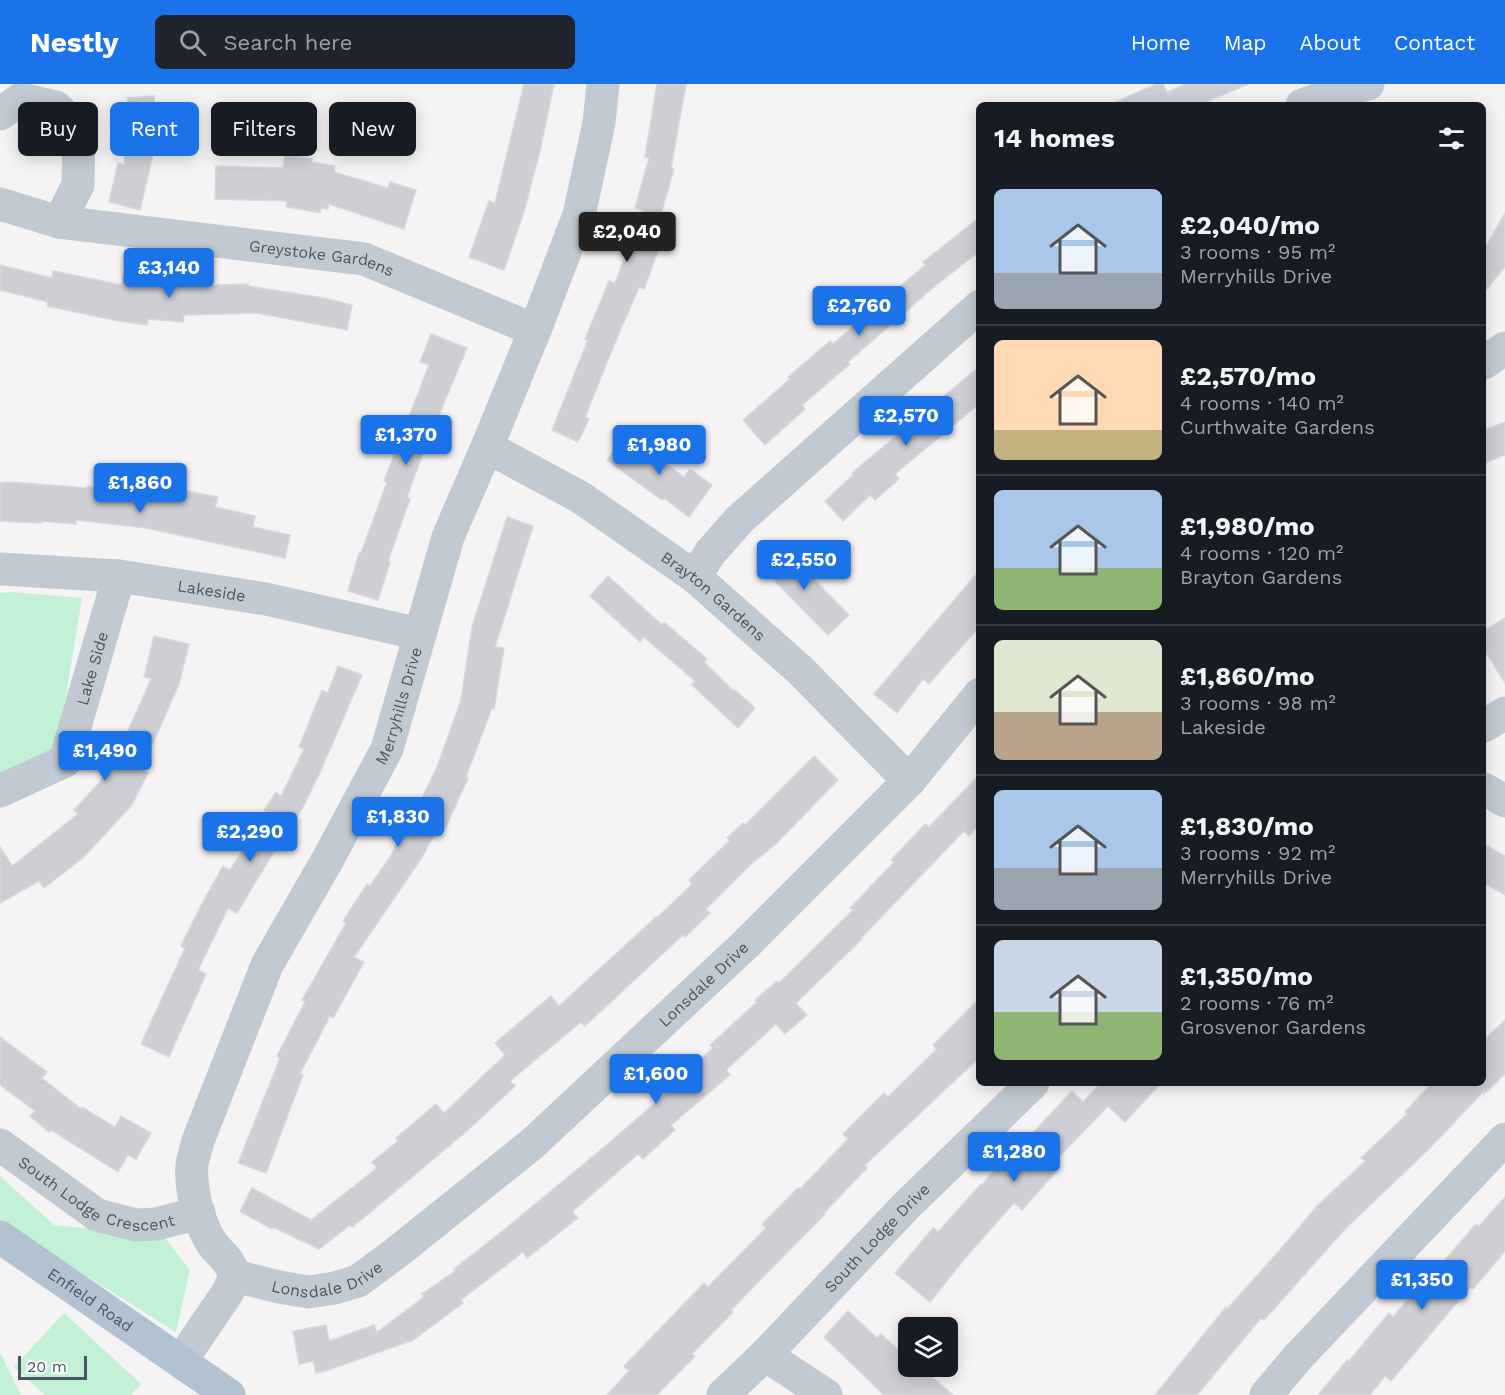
<!DOCTYPE html>
<html lang="en">
<head>
<meta charset="utf-8">
<style>
	:root { --surface:#171b24; --page:#20242c; --text:#f1f3f6; --muted:#9ea1a6; --line:#363941; --accent:#1a73e8 }
	body { margin:0; font-family:"Work Sans",sans-serif; background:var(--page); color:var(--text); height:100vh; display:flex; flex-direction:column; font-size:22px; white-space:nowrap }
	* { box-sizing:border-box; margin:0 }
	p { font-size:20px; color:var(--muted) }
	.icon { flex:none; width:33px; height:33px; fill:none; stroke:currentColor; stroke-width:2; stroke-linecap:round; stroke-linejoin:round }
	.map { position:relative; flex:1; overflow:hidden }
	.drawer { position:absolute; left:976px; top:18px; width:510px; height:984px; display:flex; flex-direction:column; background:var(--surface); border-radius:9px; box-shadow:0 3px 15px #0003 }
	.drawer>* { flex:none }
	.top-card { position:absolute; left:18px; top:18px; width:570px; height:54px; display:flex; gap:12px }
	.controls { position:absolute; left:898px; top:1233px; display:grid; gap:12px }
	.controls a { display:grid; place-items:center; width:60px; height:60px; border-radius:9px; background:var(--surface); box-shadow:0 3px 15px #0003; font-size:30px }
	.scale { position:absolute; left:18px; bottom:15px; width:69px; box-sizing:border-box; padding-left:6px; border:3px solid #4a5661; border-top:0; font-size:16px; line-height:21px; white-space:nowrap; color:#4a5661; -webkit-text-stroke:4px #fff; paint-order:stroke }
	.price { position:absolute; translate:-50% -51px; padding:0 14px; border-radius:6px; background:var(--accent); color:#fff; font-size:20px; line-height:39px; filter:drop-shadow(0 2px 3px #0008) }
	.price::after { content:''; position:absolute; left:50%; top:36px; width:18px; height:14px; margin-left:-9px; background:inherit; clip-path:polygon(0 0,100% 0,50% 100%) }
	.price.active { background:#222; color:#fff }
	ul { padding:0; list-style:none }
	li { display:flex; align-items:center; gap:18px; height:150px; padding:0 18px }
	li+li { border-top:2px solid var(--line) }
	li span { display:grid; place-items:center; flex:none; width:168px; height:120px; border-radius:9px; color:#555 }
	li>.icon { margin-inline-start:auto }
	span .icon { width:72px; height:72px; fill:#fffc; stroke-width:1 }
	li b { font-size:26px }
	h2 { display:flex; justify-content:space-between; align-items:center; height:72px; padding:0 18px; font-size:26px }
	.chip { padding:0 21px; border-radius:9px; background:var(--surface); box-shadow:0 3px 15px #0003; font-size:21px; line-height:54px }
	.chip.active { background:var(--accent); color:#fff }
	header { display:flex; align-items:center; gap:36px; box-sizing:border-box; height:84px; padding:0 30px; background:var(--accent); color:#fff }
	header strong { font-size:28px }
	nav { display:flex; gap:33px; margin-inline-start:auto; font-size:21px }
	.search { width:420px; height:54px; background:var(--page); display:flex; align-items:center; gap:15px; box-sizing:border-box; padding:0 21px; border-radius:9px; color:var(--muted); font-size:22px }
	.map>svg:first-child { display:block }
	.green { fill:#c3f1d5 }
	.building { fill:#cdcfd5; stroke:#d7d9de; stroke-width:1.5 }
	.lines { fill:none; stroke-linecap:round; stroke-linejoin:round }
	.minor { stroke:#c1cad2; stroke-width:33 }
	.major { stroke:#b3c2d1; stroke-width:33 }
	.labels { text-anchor:middle; stroke-width:5; stroke-linejoin:round; paint-order:stroke }
	.street-label { font-size:16px; fill:#4a5661; stroke:#fff }
</style>
</head>
<body>
<header>
<strong>Nestly</strong>
<div class="search"><svg class="icon" aria-label="search" viewBox="0 0 24 24"><circle cx="10" cy="10" r="6"/><path d="M15 15l6 6"/></svg>Search here</div>
<nav><a>Home</a><a>Map</a><a>About</a><a>Contact</a></nav>
</header>
<div class="map">
<svg width="1505" height="1311" viewBox="0 0 1505 1311">
	<rect width="100%" height="100%" fill="#f5f3f3"/>
	<g class="green">
		<polygon points="11,508 82,514 56,672 0,698 0,509"/>
		<polygon points="0,1092 54,1141 164,1153 190,1186 176,1248 0,1138"/>
		<polygon points="64,1229 141,1300 131,1311 45,1311 14,1283"/>
		<polygon points="0,1270 1,1270 21,1311 0,1311"/>
	</g>
	<g class="building">
		<polygon points="524,0 554,0 540,67 524,128 504,186 469,173 489,117 495,119"/>
		<polygon points="657,0 686,0 671,84 674,85 656,148 664,151 644,205 639,203 612,266 585,333 589,335 578,358 552,346 588,256 585,255 609,197 615,199 643,126 635,124 649,74 645,73"/>
		<polygon points="1156,0 1163,0 1167,8 1186,0 1248,0 1199,21 1109,21"/>
		<polygon points="154,12 157,65 154,66 140,126 109,118 118,79 125,81 122,24 128,24 127,14"/>
		<polygon points="285,71 312,75 312,78 335,82 334,88 388,104 390,98 416,106 404,145 329,120 328,125 321,124 320,129 286,123 287,117 215,115 216,82 283,84"/>
		<polygon points="1505,129 1505,183 1484,208 1484,166"/>
		<polygon points="980,133 980,167 935,202 848,278 850,280 802,321 805,325 765,361 743,336 790,295 788,293 830,257 833,260 925,181 923,178"/>
		<polygon points="0,181 52,194 53,187 122,201 123,192 163,198 164,193 187,196 187,202 248,200 248,202 324,214 352,221 347,246 257,229 184,231 183,238 148,235 147,241 118,237 47,222 48,218 0,206"/>
		<polygon points="431,250 467,264 432,348 431,347 407,413 410,415 388,477 390,478 378,516 348,507 359,469 361,469 387,398 384,397 429,281 420,278"/>
		<polygon points="980,282 980,319 895,390 899,395 875,416 870,411 843,437 825,417 853,391 852,389"/>
		<polygon points="1505,338 1505,371 1487,378 1484,368 1484,346"/>
		<polygon points="626,350 684,393 690,385 712,401 689,433 664,414 662,416 607,376"/>
		<polygon points="11,398 87,404 87,402 159,412 161,402 218,413 215,423 255,432 253,443 290,451 285,474 146,444 76,436 76,440 41,437 41,439 0,437 0,399"/>
		<polygon points="507,433 533,442 495,563 504,564 494,625 492,624 466,693 468,694 444,747 438,744 421,775 354,873 364,878 333,934 330,932 300,990 303,991 266,1089 238,1079 280,974 277,972 305,918 302,916 346,839 343,837 367,800 370,802 390,773 408,738 410,739 437,683 461,616 472,543"/>
		<polygon points="778,462 799,483 801,482 849,531 828,551 759,481"/>
		<polygon points="980,486 980,542 929,600 923,595 897,629 874,610"/>
		<polygon points="608,492 662,541 664,538 707,575 704,578 734,607 735,606 755,624 738,644 692,601 695,597 644,553 640,558 590,512"/>
		<polygon points="1505,534 1505,599 1484,565 1484,547"/>
		<polygon points="154,552 189,560 179,600 141,686 148,689 131,722 83,774 44,804 39,797 0,819 0,763 12,782 78,730 74,726 100,698 115,671 117,672 151,595 144,593"/>
		<polygon points="338,582 362,591 322,684 302,725 285,749 237,829 228,824 198,886 206,890 169,973 141,960 185,864 181,862 204,816 223,782 230,786 267,728 264,726 276,708 281,712 304,665 299,663 322,606 328,609"/>
		<polygon points="814,672 838,696 775,761 751,780 706,825 710,829 685,853 683,851 585,942 581,938 510,997 515,1002 468,1046 372,1127 352,1143 350,1141 319,1165 273,1143 272,1145 240,1128 252,1104 311,1136 377,1084 372,1078 398,1057 396,1054 436,1020 444,1029 505,971 495,959 551,912 559,922 656,833 657,834 692,800 689,796 730,756 727,754 743,739 745,741"/>
		<polygon points="980,690 980,740 969,752 964,747 861,854 862,855 796,919 807,931 785,950 776,940 726,986 730,991 671,1041 675,1046 643,1075 638,1070 572,1128 578,1134 527,1174 523,1168 461,1216 463,1219 413,1256 328,1286 316,1289 313,1277 299,1280 293,1247 326,1241 329,1257 374,1241 377,1248 424,1213 422,1210 455,1187 454,1185 505,1145 603,1064 669,1007 667,1004 713,964 710,961 757,918 755,916 777,897 779,899 853,826 850,824 894,778 891,776 925,740 929,743"/>
		<polygon points="1484,760 1505,772 1505,811 1484,799"/>
		<polygon points="980,914 980,973 865,1081 867,1084 824,1129 825,1130 731,1226 733,1228 692,1270 695,1272 657,1311 607,1311 629,1287 624,1282 704,1199 708,1203 766,1144 762,1140 798,1104 800,1105 848,1055 843,1050 884,1009 888,1013 937,965 933,961"/>
		<polygon points="1505,936 1505,990 1484,1010 1484,1007 1429,1065 1345,1145 1264,1236 1261,1234 1197,1311 1155,1311 1226,1223 1227,1225 1280,1166 1317,1122 1365,1077 1361,1074 1407,1030 1405,1028 1432,999 1484,999 1484,956"/>
		<polygon points="0,953 47,988 42,994 81,1025 82,1023 115,1043 121,1032 151,1049 136,1075 128,1071 118,1088 51,1046 49,1048 30,1032 35,1027 0,1001"/>
		<polygon points="1101,999 1161,999 1125,1038 1108,1022 1054,1078 1060,1083 1022,1126 1014,1119 967,1172 930,1218 895,1189 933,1144 938,1148 981,1100 982,1101 1024,1052 1027,1055 1072,1007 1083,1018"/>
		<polygon points="1505,1113 1505,1167 1473,1205 1470,1203 1391,1297 1385,1292 1370,1311 1318,1311 1347,1276 1349,1277 1389,1229 1393,1233 1430,1190 1432,1191 1476,1140 1479,1142"/>
		<polygon points="848,1227 877,1254 881,1250 909,1276 909,1282 916,1282 924,1290 926,1288 953,1311 884,1311 824,1253"/>
	</g>
	<g class="lines">
		<g class="minor">
			<polyline points="1302,21 1342,7 1368,0"/>
			<polyline points="0,30 21,15 56,23 79,47 78,101 59,138"/>
			<path id="s1" d="M0,120L59,138L364,175L535,246"/>
			<polyline points="1484,279 1505,264"/>
			<path id="s2" d="M487,363L580,413L695,493L800,586L909,697"/>
			<path id="s3" d="M0,485L119,492L266,515L420,550"/>
			<polyline points="695,493 710,469 739,436 980,222"/>
			<polyline points="1484,642 1505,629"/>
			<polyline points="1484,705 1505,717"/>
			<path id="s4" d="M0,707L65,677L119,492"/>
			<path id="s5" d="M0,1061L97,1131L136,1141L156,1140L199,1129"/>
			<path id="s6" d="M235,1192L279,1203L309,1208L335,1204L358,1197L396,1169L532,1060L746,860L909,697L980,610"/>
			<polyline points="765,1271 826,1311"/>
			<path id="s7" d="M181,1277L228,1208L235,1192C230,1175 220,1171 211,1158C198,1137 190,1104 192,1080C193,1073 196,1065 198,1057L267,881L328,775L387,665L448,453L487,363L535,246L579,131L599,39L603,0"/>
			<path id="s8" d="M723,1311L765,1271L905,1123L1033,999"/>
			<polyline points="1266,1311 1298,1273 1505,1055"/>
		</g>
		<path class="major" id="s9" d="M0,1153L229,1311"/>
	</g>
	<g class="labels">
		<g class="street-label">
			<text dy="6" stroke="none"><textPath href="#s1" startOffset="327">Greystoke Gardens</textPath></text>
			<text dy="6" stroke="none"><textPath href="#s3" startOffset="213">Lakeside</textPath></text>
			<text dy="6" stroke="none"><textPath href="#s2" startOffset="272">Brayton Gardens</textPath></text>
			<text dy="6" stroke="none"><textPath href="#s4" startOffset="168">Lake Side</textPath></text>
			<text dy="6" stroke="none"><textPath href="#s7" startOffset="729">Merryhills Drive</textPath></text>
			<text dy="6" stroke="none"><textPath href="#s6" startOffset="582">Lonsdale Drive</textPath></text>
			<text dy="6" stroke="none"><textPath href="#s5" startOffset="112">South Lodge Crescent</textPath></text>
			<text dy="6" stroke="none"><textPath href="#s8" startOffset="220">South Lodge Drive</textPath></text>
			<text dy="6" stroke="none"><textPath href="#s6" startOffset="96">Lonsdale Drive</textPath></text>
			<text dy="6" stroke="none"><textPath href="#s9" startOffset="110">Enfield Road</textPath></text>
		</g>
	</g>
</svg>
<div class="controls">
<a><svg class="icon" aria-label="layers" viewBox="0 0 24 24"><path d="M12 4l9 5-9 5-9-5zM3 14l9 5 9-5"/></svg></a>
</div>
<div class="scale">20 m</div>
<b class="price active" style="left:627px;top:179px">£2,040</b>
<b class="price" style="left:169px;top:215px">£3,140</b>
<b class="price" style="left:859px;top:253px">£2,760</b>
<b class="price" style="left:906px;top:363px">£2,570</b>
<b class="price" style="left:406px;top:382px">£1,370</b>
<b class="price" style="left:659px;top:392px">£1,980</b>
<b class="price" style="left:140px;top:430px">£1,860</b>
<b class="price" style="left:804px;top:507px">£2,550</b>
<b class="price" style="left:105px;top:698px">£1,490</b>
<b class="price" style="left:398px;top:764px">£1,830</b>
<b class="price" style="left:250px;top:779px">£2,290</b>
<b class="price" style="left:656px;top:1021px">£1,600</b>
<b class="price" style="left:1014px;top:1099px">£1,280</b>
<b class="price" style="left:1422px;top:1227px">£1,350</b>
<div class="top-card">
<a class="chip">Buy</a>
<a class="chip active">Rent</a>
<a class="chip">Filters</a>
<a class="chip">New</a>
</div>
<section class="drawer">
<h2>14 homes<svg class="icon" aria-label="filters" viewBox="0 0 24 24"><path d="M4 7h16M4 17h16"/><circle cx="9" cy="7" r="2"/><circle cx="15" cy="17" r="2"/></svg></h2>
<ul>
<li><span style="background:linear-gradient(#a9c7e8 70%,#9aa5b1 0)"><svg class="icon" aria-label="home" viewBox="0 0 24 24"><path d="M3 11l9-7 9 7M6 9v11h12V9"/></svg></span><div><b>£2,040/mo</b><p>3 rooms · 95 m²</p><p>Merryhills Drive</p></div></li>
<li><span style="background:linear-gradient(#ffd9b3 75%,#c2b280 0)"><svg class="icon" aria-label="home" viewBox="0 0 24 24"><path d="M3 11l9-7 9 7M6 9v11h12V9"/></svg></span><div><b>£2,570/mo</b><p>4 rooms · 140 m²</p><p>Curthwaite Gardens</p></div></li>
<li><span style="background:linear-gradient(#a9c7e8 65%,#8fb573 0)"><svg class="icon" aria-label="home" viewBox="0 0 24 24"><path d="M3 11l9-7 9 7M6 9v11h12V9"/></svg></span><div><b>£1,980/mo</b><p>4 rooms · 120 m²</p><p>Brayton Gardens</p></div></li>
<li><span style="background:linear-gradient(#dfe7d0 60%,#b9a48a 0)"><svg class="icon" aria-label="home" viewBox="0 0 24 24"><path d="M3 11l9-7 9 7M6 9v11h12V9"/></svg></span><div><b>£1,860/mo</b><p>3 rooms · 98 m²</p><p>Lakeside</p></div></li>
<li><span style="background:linear-gradient(#a9c7e8 65%,#9aa5b1 0)"><svg class="icon" aria-label="home" viewBox="0 0 24 24"><path d="M3 11l9-7 9 7M6 9v11h12V9"/></svg></span><div><b>£1,830/mo</b><p>3 rooms · 92 m²</p><p>Merryhills Drive</p></div></li>
<li><span style="background:linear-gradient(#c9d6e8 60%,#8fb573 0)"><svg class="icon" aria-label="home" viewBox="0 0 24 24"><path d="M3 11l9-7 9 7M6 9v11h12V9"/></svg></span><div><b>£1,350/mo</b><p>2 rooms · 76 m²</p><p>Grosvenor Gardens</p></div></li>
</ul>
</section>
</div>
</body>
</html>
